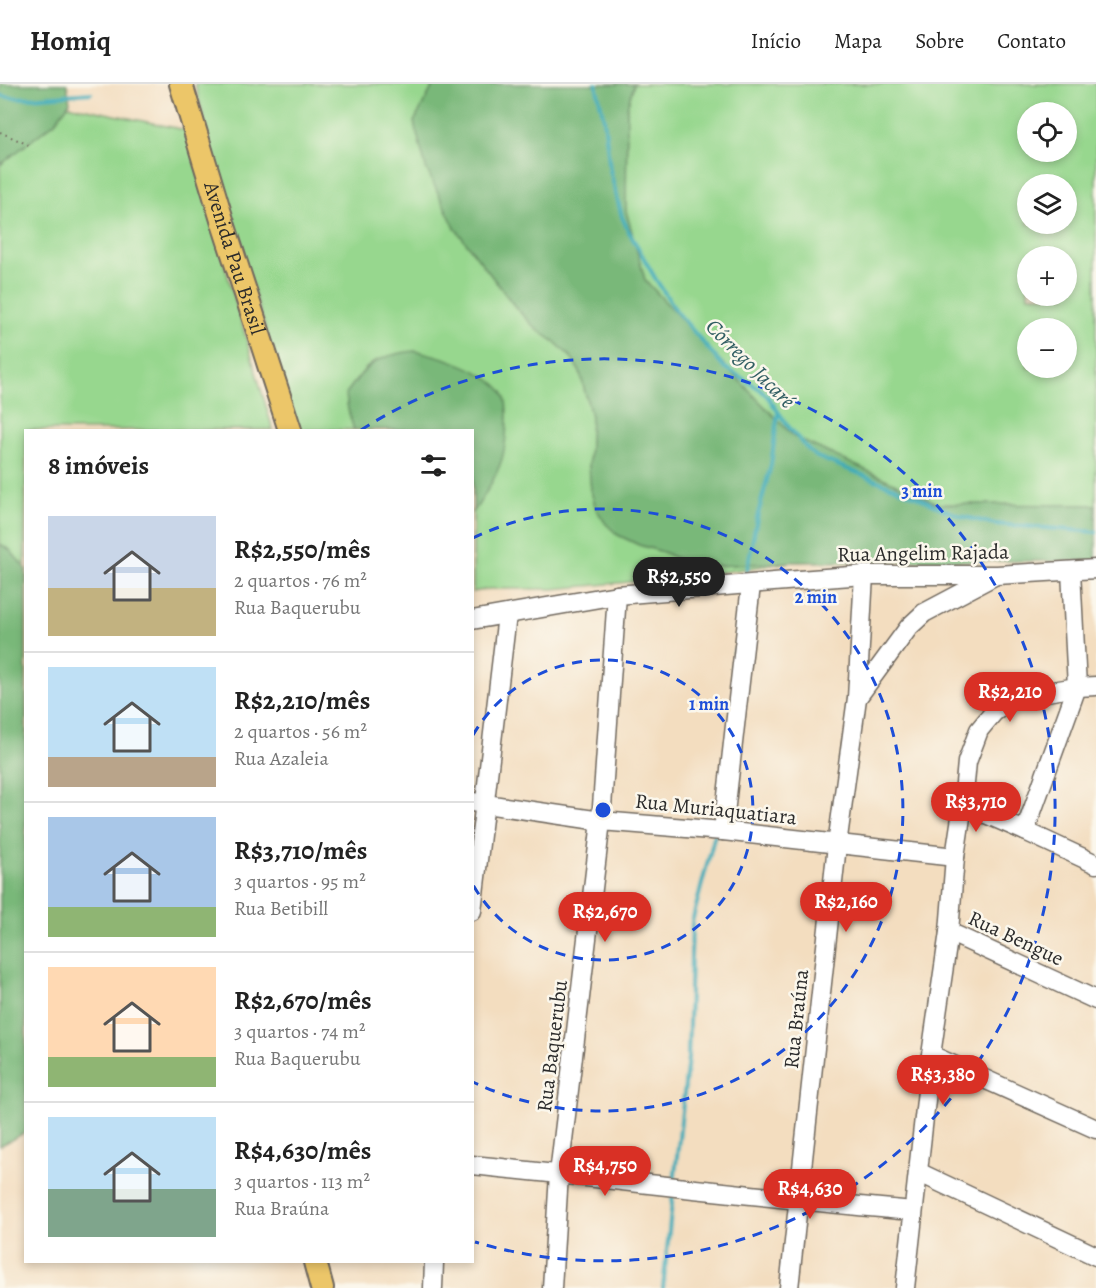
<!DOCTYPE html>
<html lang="pt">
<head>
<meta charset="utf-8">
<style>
	:root { --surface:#fff; --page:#f2f2f2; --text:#222; --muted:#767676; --line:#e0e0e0; --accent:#d93025 }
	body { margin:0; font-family:Alegreya,serif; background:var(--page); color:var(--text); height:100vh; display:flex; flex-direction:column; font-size:22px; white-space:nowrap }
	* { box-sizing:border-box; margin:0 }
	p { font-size:20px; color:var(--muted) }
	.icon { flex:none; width:33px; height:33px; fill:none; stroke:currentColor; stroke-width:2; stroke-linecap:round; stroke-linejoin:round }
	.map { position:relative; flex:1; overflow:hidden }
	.drawer { position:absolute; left:24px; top:345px; width:450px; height:834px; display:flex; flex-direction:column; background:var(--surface); border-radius:0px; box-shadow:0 3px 9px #0003 }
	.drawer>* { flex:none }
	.tools { position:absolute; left:1017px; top:18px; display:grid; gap:12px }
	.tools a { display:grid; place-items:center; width:60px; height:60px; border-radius:50%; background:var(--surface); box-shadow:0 3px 9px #0003; font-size:30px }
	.price { position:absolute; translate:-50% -51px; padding:0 14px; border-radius:21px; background:var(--accent); color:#fff; font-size:20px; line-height:39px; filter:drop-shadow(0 2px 3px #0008) }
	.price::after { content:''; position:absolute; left:50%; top:36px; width:18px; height:14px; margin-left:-9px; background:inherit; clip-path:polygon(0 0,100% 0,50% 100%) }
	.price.selected { background:#222; color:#fff }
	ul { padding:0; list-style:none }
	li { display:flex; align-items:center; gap:18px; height:150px; padding:0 24px }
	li+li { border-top:2px solid var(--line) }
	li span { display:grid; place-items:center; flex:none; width:168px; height:120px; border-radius:0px; color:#555 }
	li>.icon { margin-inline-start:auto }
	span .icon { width:72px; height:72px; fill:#fffc; stroke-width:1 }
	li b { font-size:26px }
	h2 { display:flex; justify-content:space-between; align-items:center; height:72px; padding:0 24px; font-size:26px }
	header { display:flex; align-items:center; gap:36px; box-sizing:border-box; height:84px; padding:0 30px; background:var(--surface); border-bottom:2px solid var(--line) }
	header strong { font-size:28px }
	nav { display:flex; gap:33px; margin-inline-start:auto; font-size:21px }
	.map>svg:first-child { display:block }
	.green { fill:#97d78e; stroke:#61815c; stroke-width:1.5; fill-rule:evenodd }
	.forest { fill:#79b879; stroke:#527252; stroke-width:1.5 }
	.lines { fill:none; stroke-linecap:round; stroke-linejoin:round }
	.stream { stroke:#3aaab8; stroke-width:4 }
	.minor-casing { stroke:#71695f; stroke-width:21 }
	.major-casing { stroke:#71695f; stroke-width:26 }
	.path { stroke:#71695f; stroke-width:2; stroke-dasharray:1.5 4.5; stroke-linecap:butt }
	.minor { stroke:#fff; stroke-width:18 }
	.major { stroke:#ecc669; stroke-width:22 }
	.ring { fill:none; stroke:#1d4ed8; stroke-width:3; stroke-dasharray:10 8 }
	.labels { text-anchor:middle; stroke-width:5; stroke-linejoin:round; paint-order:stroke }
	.street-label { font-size:21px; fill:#2b2b2b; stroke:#fbf7ec }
	.water-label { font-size:22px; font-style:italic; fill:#315e63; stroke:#fbf7ec }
	.centre { fill:#1d4ed8; stroke:#fbf7ec; stroke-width:3 }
	.ring-label { font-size:18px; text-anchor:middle; font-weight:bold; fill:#1d4ed8; stroke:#fbf7ec; stroke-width:5; stroke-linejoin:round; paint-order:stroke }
</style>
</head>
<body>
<header>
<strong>Homiq</strong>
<nav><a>Início</a><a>Mapa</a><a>Sobre</a><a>Contato</a></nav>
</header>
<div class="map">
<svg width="1096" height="1204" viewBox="0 0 1096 1204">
	<rect width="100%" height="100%" fill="#fbf7ec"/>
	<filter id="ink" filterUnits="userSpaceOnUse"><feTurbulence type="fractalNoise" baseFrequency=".0167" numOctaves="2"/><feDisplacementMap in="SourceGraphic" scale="12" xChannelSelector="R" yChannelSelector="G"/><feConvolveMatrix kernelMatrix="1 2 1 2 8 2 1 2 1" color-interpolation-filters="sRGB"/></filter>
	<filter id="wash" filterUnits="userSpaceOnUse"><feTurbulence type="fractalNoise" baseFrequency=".008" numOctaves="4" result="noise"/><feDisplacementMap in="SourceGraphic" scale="24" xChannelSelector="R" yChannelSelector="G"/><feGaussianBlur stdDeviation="1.35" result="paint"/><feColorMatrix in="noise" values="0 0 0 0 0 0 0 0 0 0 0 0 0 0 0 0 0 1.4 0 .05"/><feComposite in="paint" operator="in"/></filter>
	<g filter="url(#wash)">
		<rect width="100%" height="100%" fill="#f3ddbf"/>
		<g class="green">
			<polygon points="195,0 434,0 414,38 455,144 516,224 536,245 555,258 571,273 580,288 591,332 589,383 618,451 639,461 663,468 695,483 792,478 696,492 553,505 489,505 473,508 473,428 479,420 503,308 478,289 377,276 365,285 346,310 348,325 354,346 297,346 221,102"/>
			<path d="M634,0H1096V421L939,420L794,353L705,261L645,196L626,127L627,23ZM1028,28H1066V68H1028ZM1028,100H1066V140H1028ZM1028,172H1066V212H1028ZM1028,244H1066V284H1028Z"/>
			<polygon points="68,21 185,46 273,346 26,346 25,485 9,465 0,460 0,81 55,38"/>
		</g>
		<g class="forest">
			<polygon points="0,0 67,0 70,18 55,38 0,81"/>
			<polygon points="434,0 634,0 627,23 626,127 645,196 705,261 794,353 939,420 1096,421 1096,477 792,478 695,483 663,468 639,461 618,451 606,440 596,425 591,407 589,383 591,332 580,288 571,273 555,258 536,245 516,224 455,144 426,84 414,38"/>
			<path d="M415,267C440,271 485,286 502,307C511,320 506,360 502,375C497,391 483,415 473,428L472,346H354L348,325L346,310C366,280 378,271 415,267Z"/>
			<polygon points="0,460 9,465 26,485 26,1048 0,1062"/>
		</g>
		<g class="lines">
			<g class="stream">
				<polyline points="596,0 604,35 610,86 622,133 628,146 655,194 677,228 706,262 724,283 760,305 768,313 788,342 809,367 817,373 918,413 936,422 960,432 995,440 1096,448"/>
				<path d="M0,11C15,18 72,10 91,9"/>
				<polyline points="745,496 757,434 771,381 778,328"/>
				<polyline points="733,585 735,566"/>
				<polyline points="674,1099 688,974 692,838 715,750"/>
				<polyline points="663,1204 673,1109"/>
			</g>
		</g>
	</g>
	<g filter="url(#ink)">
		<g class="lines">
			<g class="minor-casing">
				<g id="minor">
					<polyline points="472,536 617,511 786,497 864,491 997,491 1096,485"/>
					<polyline points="857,614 909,543 924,529 994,492"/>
					<polyline points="472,718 601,737 723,747 955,773"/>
					<polyline points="963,720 1025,747 1096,780"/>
					<polyline points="723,747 751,501"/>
					<polyline points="1025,747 1077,603 1071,487"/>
					<polyline points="472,827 507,531"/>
					<polyline points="949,848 1096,916"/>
					<polyline points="931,971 1096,1045"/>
					<path d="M472,1081C619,1096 766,1114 913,1127"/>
					<polyline points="918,1088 1096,1172"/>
					<polyline points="433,1204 434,1178"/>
					<polyline points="552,1204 559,1090 601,737 617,511"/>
					<polyline points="789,1204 837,761 857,614 864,491"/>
					<polyline points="905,1204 931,971 949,848 955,773 963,720 967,678 979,646 994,628 1016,613 1077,603 1096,602"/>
				</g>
			</g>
			<g class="major-casing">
				<g id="major">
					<path id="s1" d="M181,0L222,136L290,346"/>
					<polyline points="315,1178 322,1204"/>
				</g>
			</g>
			<polyline class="path" points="0,48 31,62"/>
			<use href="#minor" class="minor"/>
			<use href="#major" class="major"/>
		</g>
	</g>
	<g class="ring">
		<path d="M473 651A150 150 0 1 1 473 801"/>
		<path d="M473 454A301 301 0 1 1 473 998"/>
		<path d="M361 346A451 451 0 1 1 475 1158"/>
	</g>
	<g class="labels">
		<g class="street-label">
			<text dy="7" stroke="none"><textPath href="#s1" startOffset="182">Avenida Pau Brasil</textPath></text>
			<text transform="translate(923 469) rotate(-1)" y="7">Rua Angelim Rajada</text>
			<text transform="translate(716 725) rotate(6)" y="7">Rua Muriaquatiara</text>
			<text transform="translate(1016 854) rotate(25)" y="7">Rua Bengue</text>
			<text transform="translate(796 935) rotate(-84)" y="7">Rua Braúna</text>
			<text transform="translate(552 962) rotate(-83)" y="7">Rua Baquerubu</text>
		</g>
		<g class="water-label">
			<text transform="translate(751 279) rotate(45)" y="8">Córrego Jacaré</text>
		</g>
	</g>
	<circle cx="603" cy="726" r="9" class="centre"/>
	<g class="ring-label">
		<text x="922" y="413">3 min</text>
		<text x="816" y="519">2 min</text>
		<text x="709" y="626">1 min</text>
	</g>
</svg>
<div class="tools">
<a><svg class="icon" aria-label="locate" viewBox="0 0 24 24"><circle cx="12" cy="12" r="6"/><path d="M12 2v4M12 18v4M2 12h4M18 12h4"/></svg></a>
<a><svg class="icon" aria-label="layers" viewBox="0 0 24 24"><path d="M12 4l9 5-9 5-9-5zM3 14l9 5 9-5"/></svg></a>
<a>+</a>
<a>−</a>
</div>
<b class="price selected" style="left:679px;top:524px">R$2,550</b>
<b class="price" style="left:1010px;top:639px">R$2,210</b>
<b class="price" style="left:976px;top:749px">R$3,710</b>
<b class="price" style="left:846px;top:849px">R$2,160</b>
<b class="price" style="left:605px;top:859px">R$2,670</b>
<b class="price" style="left:943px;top:1022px">R$3,380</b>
<b class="price" style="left:605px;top:1113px">R$4,750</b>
<b class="price" style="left:810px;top:1136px">R$4,630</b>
<section class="drawer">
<h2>8 imóveis<svg class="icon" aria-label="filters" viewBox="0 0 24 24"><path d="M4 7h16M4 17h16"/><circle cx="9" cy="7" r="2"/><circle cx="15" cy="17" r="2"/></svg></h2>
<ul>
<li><span style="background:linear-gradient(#c9d6e8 60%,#c2b280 0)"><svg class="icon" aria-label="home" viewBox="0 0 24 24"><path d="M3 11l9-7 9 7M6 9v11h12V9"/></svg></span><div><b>R$2,550/mês</b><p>2 quartos · 76 m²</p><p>Rua Baquerubu</p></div></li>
<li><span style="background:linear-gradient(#bfe0f5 75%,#b9a48a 0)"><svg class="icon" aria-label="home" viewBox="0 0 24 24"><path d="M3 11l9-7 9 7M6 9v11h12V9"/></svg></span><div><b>R$2,210/mês</b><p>2 quartos · 56 m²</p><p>Rua Azaleia</p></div></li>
<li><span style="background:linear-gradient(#a9c7e8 75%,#8fb573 0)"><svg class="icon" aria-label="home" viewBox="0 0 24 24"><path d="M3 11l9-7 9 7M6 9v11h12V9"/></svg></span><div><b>R$3,710/mês</b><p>3 quartos · 95 m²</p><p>Rua Betibill</p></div></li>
<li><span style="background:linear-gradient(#ffd9b3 75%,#8fb573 0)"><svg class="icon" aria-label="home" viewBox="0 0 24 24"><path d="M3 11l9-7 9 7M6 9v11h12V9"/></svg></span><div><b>R$2,670/mês</b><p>3 quartos · 74 m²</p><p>Rua Baquerubu</p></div></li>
<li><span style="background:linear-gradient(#bfe0f5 60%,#7fa58c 0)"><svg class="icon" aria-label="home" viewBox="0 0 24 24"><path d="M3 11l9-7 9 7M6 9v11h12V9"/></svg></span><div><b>R$4,630/mês</b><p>3 quartos · 113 m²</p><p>Rua Braúna</p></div></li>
</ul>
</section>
</div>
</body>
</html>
